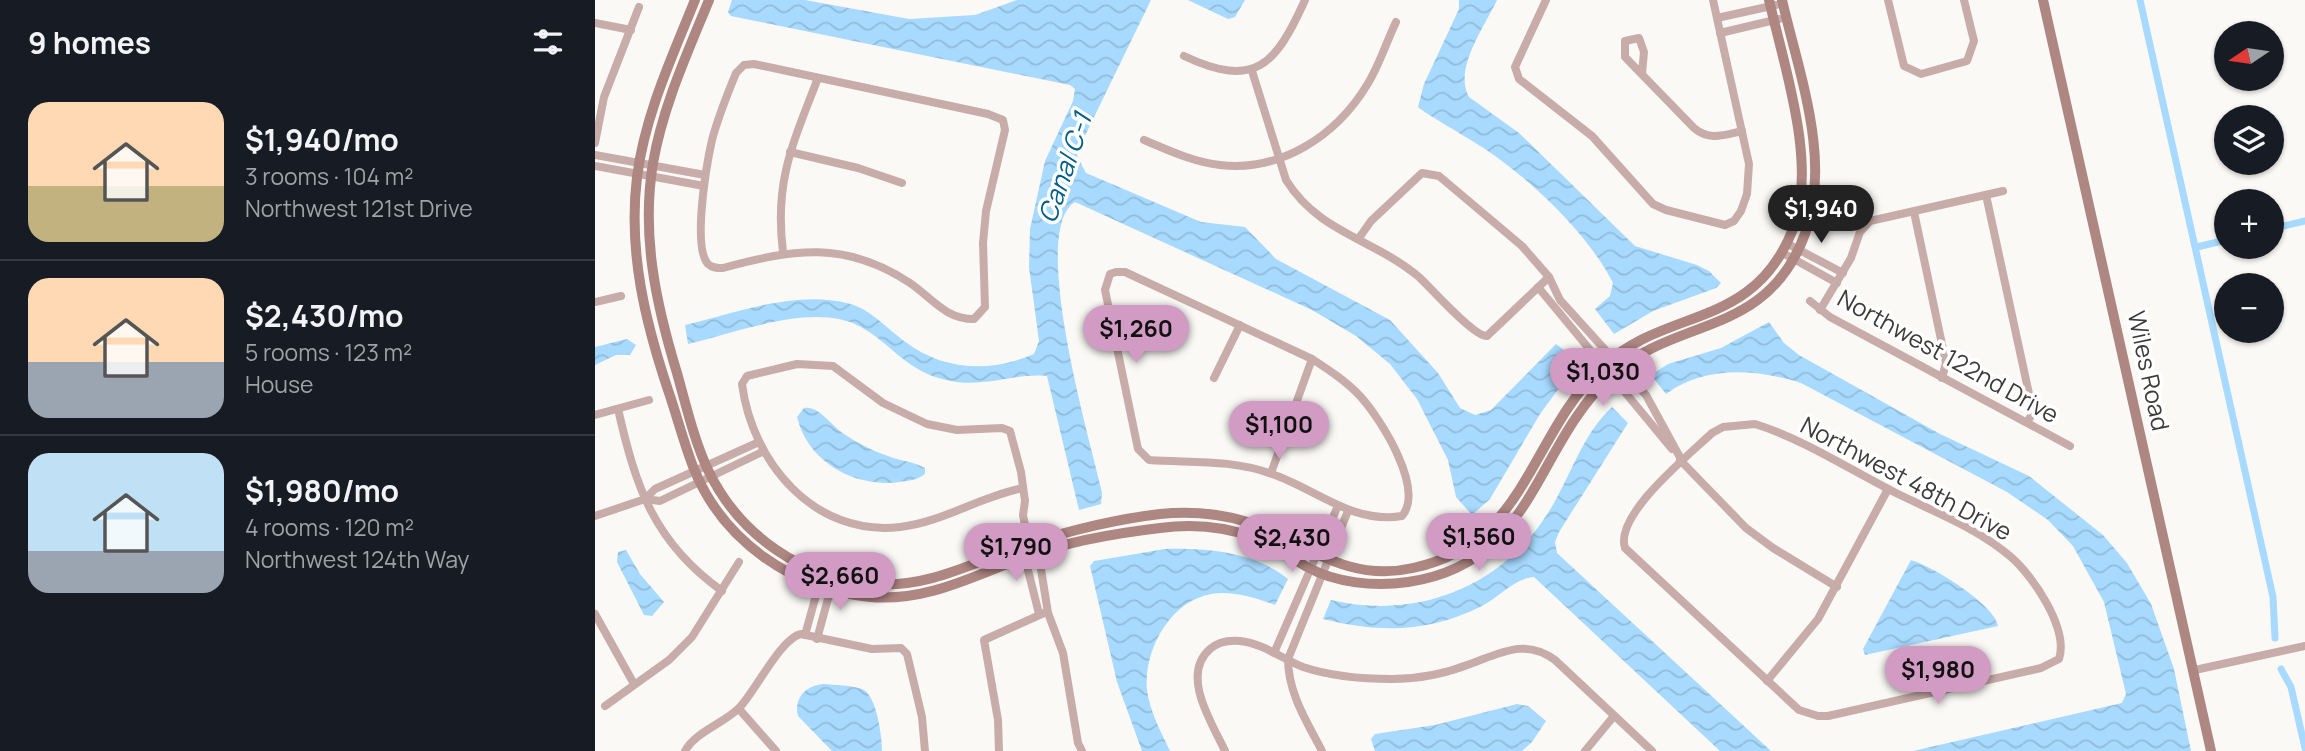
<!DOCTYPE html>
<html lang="en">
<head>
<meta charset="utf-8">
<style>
	:root { --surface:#171b24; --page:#242831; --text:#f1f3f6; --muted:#9ea1a6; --line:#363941; --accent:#d19bc4 }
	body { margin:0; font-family:Manrope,sans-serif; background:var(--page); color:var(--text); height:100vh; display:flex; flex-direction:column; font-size:26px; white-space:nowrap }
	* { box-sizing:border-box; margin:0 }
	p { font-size:23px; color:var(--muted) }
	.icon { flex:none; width:38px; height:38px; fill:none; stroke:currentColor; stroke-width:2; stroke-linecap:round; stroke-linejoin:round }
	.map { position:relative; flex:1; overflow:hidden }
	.side { display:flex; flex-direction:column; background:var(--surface); width:595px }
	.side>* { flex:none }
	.needle { width:46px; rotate:257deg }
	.fabs { position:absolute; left:1619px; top:21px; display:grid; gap:14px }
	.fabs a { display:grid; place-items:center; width:70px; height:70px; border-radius:50%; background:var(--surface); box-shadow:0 2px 5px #0004; font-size:35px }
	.price { position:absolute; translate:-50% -60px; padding:0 16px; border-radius:24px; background:var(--accent); color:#111; font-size:23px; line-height:46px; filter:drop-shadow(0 2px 4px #0008) }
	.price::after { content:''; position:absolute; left:50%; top:42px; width:21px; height:16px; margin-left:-10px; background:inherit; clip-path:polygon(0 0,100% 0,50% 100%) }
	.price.selected { background:#222; color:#fff }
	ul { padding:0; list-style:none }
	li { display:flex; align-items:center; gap:21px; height:175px; padding:0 28px }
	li+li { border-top:2px solid var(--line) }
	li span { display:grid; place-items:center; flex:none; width:196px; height:140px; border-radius:21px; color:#555 }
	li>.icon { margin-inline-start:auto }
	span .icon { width:84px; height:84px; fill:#fffc; stroke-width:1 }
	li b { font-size:30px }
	h2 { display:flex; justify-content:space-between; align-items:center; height:84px; padding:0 28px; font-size:30px }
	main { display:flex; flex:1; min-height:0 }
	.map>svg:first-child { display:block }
	.water { fill:url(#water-waves) }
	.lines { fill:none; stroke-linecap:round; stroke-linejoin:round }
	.canal { stroke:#a7dafe; stroke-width:7 }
	.street { stroke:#c7aca9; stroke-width:8 }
	.secondary { stroke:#ae8682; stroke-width:10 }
	.labels { text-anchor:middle; stroke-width:7; stroke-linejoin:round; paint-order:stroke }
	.street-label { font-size:24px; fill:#3c3c3a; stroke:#fff }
	.water-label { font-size:26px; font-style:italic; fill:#025e8a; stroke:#fff }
</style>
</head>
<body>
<main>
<section class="side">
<h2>9 homes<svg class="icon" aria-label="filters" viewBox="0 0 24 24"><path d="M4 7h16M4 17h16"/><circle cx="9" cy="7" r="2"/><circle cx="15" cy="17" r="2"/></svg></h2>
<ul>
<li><span style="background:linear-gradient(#ffd9b3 60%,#c2b280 0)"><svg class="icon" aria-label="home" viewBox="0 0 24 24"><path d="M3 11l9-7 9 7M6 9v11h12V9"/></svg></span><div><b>$1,940/mo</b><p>3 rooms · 104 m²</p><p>Northwest 121st Drive</p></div></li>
<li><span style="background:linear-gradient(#ffd9b3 60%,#9aa5b1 0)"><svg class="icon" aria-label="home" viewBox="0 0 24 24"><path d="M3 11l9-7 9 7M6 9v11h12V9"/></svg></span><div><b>$2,430/mo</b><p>5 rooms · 123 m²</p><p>House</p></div></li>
<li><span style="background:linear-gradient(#bfe0f5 70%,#9aa5b1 0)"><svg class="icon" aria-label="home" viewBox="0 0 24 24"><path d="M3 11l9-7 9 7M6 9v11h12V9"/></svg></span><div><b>$1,980/mo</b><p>4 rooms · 120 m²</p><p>Northwest 124th Way</p></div></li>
</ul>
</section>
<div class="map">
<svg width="1710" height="751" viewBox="0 0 1710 751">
	<defs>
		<pattern id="water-waves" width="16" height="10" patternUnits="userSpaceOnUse" patternTransform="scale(1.75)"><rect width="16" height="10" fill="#a7dafe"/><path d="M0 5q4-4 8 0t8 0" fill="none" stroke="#91bcda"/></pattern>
	</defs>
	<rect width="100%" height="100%" fill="#faf9f5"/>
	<g class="water">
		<path d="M137,0H210L314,19L380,15L422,0H556L484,148L482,156L491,173L606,222L650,227L681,259L795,320L843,373L865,408L880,415L896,410L961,344L974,354L981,365L945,414L895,499L877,515L861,497L853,460L822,399L795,364L761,336L717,310L480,202C433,230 496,443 507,492L506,504L484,510L452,376C417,373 389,389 351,380C311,371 298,345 266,327C219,301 141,333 93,344L90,325C140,313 200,290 252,303C276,309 290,327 309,341C348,371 395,373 439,354L444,341L434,267L435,229L450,161L478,101L480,89L475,85L136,16L133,12Z"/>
		<polygon points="593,0 650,0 640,17 633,19"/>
		<path d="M864,0H902C890,26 858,69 874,97L924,133L1040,246L1102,265L1114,271L1126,283L1121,288L1058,311L1019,334L1000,309L1015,296L1018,283C993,233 933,177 887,147C877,140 826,111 823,107L829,84L864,9Z"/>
		<path d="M1174,322L1189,343L1204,355L1345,434L1434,476L1508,535L1532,563L1556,604L1579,669L1596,751H1318L1527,703L1531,694L1509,602L1478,546L1453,520L1412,492L1206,383C1162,369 1110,365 1071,394L1056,375L1073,364L1126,348Z"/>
		<polygon points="32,339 41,345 35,355 21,355 0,365 0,347"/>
		<path d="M1017,407L1033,423L964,532L960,542L962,553L1176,751H1125L939,577C920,578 904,597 887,606C833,633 785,633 728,619L736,600C820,620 903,589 951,516C974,482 986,435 1017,407Z"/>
		<path d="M209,408C225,406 236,426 249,434C262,443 278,451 293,456C305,461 318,461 330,468V474C322,480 313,481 304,482C261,488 213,463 202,417Z"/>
		<path d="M570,549C611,548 660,552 693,579L680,605C662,598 636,590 616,594C575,601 548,651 552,690C555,712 566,732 575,751H547L522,682L495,566L499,561Z"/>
		<polygon points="31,550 45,574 69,602 57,616 49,615 22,562 23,552"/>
		<path d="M1316,560C1337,566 1399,604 1403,626L1270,655L1268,649Z"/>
		<path d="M228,684C240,685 256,685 267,689C282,695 287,737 287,751H237L203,716C199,698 210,686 228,684Z"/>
		<polygon points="922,704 933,706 951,721 937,742 927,751 780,751 776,739 780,734 840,725"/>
	</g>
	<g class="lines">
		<g class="canal">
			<polyline points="1545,0 1678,597 1680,638"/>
			<polyline points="1676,229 1710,221"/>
			<polyline points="1602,247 1631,240"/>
			<polyline points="1686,669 1696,687 1710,748"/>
		</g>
		<g class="street">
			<polyline points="951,0 920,67 924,79 997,136 1058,204 1071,210 1130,225 1139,221 1146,211 1152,194 1154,164 1118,0"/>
			<polyline points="1293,0 1309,66 1326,74 1372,61 1379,41 1369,0"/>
			<polyline points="1122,18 1181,5"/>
			<polyline points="0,23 36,30"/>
			<polyline points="1125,33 1184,19"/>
			<path d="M589,56C661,90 681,64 710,0"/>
			<path d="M159,64L393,114L408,120L410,130L391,211L388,243L390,307L379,319C350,319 337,298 315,283C250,240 198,249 128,268C122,268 117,268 113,264C97,247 112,162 117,140C123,117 132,95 141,73L149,65Z"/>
			<path d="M657,71L691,180C724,233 777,238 824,277C837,289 879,337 892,336L954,277"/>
			<path d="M1047,74L1049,52L1044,38L1030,41V57L1099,128C1114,141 1129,135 1147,131"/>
			<path d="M549,140C573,150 598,162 625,165C686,172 741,136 772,85C784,66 791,43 801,22"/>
			<polyline points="0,143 9,97 44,7"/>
			<polyline points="195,152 263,168 307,183"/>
			<polyline points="0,155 110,175"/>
			<polyline points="0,166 109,186"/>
			<polyline points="1391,195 1436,403 1437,414 1433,421"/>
			<polyline points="1319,212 1351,363 1347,378"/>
			<polyline points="764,238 776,221 827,173 844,176 927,246 954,277 965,300 1051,395 1087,461"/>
			<polyline points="1191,243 1248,273"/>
			<path d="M188,252C179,181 198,143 223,78"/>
			<polyline points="1186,252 1242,283"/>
			<path d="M521,272H530L717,359C734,370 751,381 765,396C786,419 830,489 807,516C757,524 721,489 677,474C636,459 596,463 554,460L543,449L510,290L515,274Z"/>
			<polyline points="943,287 1077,449"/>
			<polyline points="1215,301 1235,317 1475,446"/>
			<polyline points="0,302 26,296"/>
			<polyline points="1225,310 1256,258 1265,232 1275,221 1408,191"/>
			<polyline points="619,378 645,325"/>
			<path d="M23,409C41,488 59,542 127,591"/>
			<polyline points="0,415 54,400"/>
			<path d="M1160,424C1208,439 1254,469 1299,492C1337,511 1383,528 1416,557C1438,576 1474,629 1464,659L1446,668L1233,716H1223L1204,710L1030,548C1019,515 1094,455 1117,433L1128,427Z"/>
			<polyline points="1085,460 1151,528 1178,548 1242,587"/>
			<polyline points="676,473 717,359"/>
			<path d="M428,488C386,496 348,522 305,527C219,537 157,462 147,384L152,376L202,364L238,366L288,403L332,424L362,430L407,428L415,431L426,472L430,501L428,515L436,555L432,566L444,614"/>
			<polyline points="50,499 60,489 164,442"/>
			<polyline points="0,516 50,499 65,501 167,452"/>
			<polyline points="436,555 445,563 453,613 468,653 483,743 487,751"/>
			<polyline points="0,614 39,684"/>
			<polyline points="210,635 225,581"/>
			<polyline points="222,639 237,584"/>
			<polyline points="679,653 742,508"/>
			<polyline points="1600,670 1710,646"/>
			<polyline points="1172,681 1223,619 1293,489"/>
			<polyline points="10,706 74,660 97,637 144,562"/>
			<polyline points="144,709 181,751"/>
			<path d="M90,751C100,732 130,723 145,707C161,690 186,638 206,634L277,649L306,648L312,654L327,717L330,751"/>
			<polyline points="404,751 403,720 389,640 449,613"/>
			<path d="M630,751C617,723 585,675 615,649C623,642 634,640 645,641C667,643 688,659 708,667C735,676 769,679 797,679C823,679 852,673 875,664C906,653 930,638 960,660L1057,751"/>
			<path d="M727,751C712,722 693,693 693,659L753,511"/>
			<polyline points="990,751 1019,716"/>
		</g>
		<g class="secondary">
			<path d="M100,0C77,57 50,115 42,177C33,251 50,321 73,390C82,416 89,444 99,469C128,541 199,590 275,597C333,602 380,575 433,556C475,541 522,533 565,528C596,524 628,526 657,537C677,545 693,556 712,567C741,583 780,587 813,582C940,564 938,448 1016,376C1082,315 1171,339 1210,234C1237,160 1204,74 1187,0"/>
			<path d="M114,0C92,54 68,106 58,163C46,235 61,304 82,373C91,405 99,440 113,470C144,535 208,580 281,584C337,588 384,559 436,543C477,530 523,519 565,514C601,510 642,515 675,531C723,554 762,581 818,568C932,544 934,436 1007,367C1072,306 1158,331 1198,229C1223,165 1189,66 1174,0"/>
			<polyline points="1448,0 1616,751"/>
		</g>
	</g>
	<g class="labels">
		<g class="street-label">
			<text transform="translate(1353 357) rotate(29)" y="8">Northwest 122nd Drive</text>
			<text transform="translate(1553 371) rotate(78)" y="8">Wiles Road</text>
			<text transform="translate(1311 479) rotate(28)" y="8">Northwest 48th Drive</text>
		</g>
		<g class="water-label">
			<text transform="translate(470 168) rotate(-71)" y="9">Canal C-1</text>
		</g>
	</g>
</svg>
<div class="fabs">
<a><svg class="needle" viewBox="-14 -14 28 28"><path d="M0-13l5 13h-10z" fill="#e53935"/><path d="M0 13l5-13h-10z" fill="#9ea1a6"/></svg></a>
<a><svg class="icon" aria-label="layers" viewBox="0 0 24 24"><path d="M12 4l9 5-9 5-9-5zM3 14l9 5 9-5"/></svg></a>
<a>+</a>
<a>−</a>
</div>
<b class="price selected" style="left:1226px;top:245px">$1,940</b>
<b class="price" style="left:541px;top:365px">$1,260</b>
<b class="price" style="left:1008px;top:408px">$1,030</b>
<b class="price" style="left:684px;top:461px">$1,100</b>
<b class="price" style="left:884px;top:573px">$1,560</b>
<b class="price" style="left:697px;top:574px">$2,430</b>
<b class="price" style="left:421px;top:583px">$1,790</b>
<b class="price" style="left:245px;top:612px">$2,660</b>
<b class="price" style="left:1343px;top:706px">$1,980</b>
</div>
</main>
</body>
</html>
